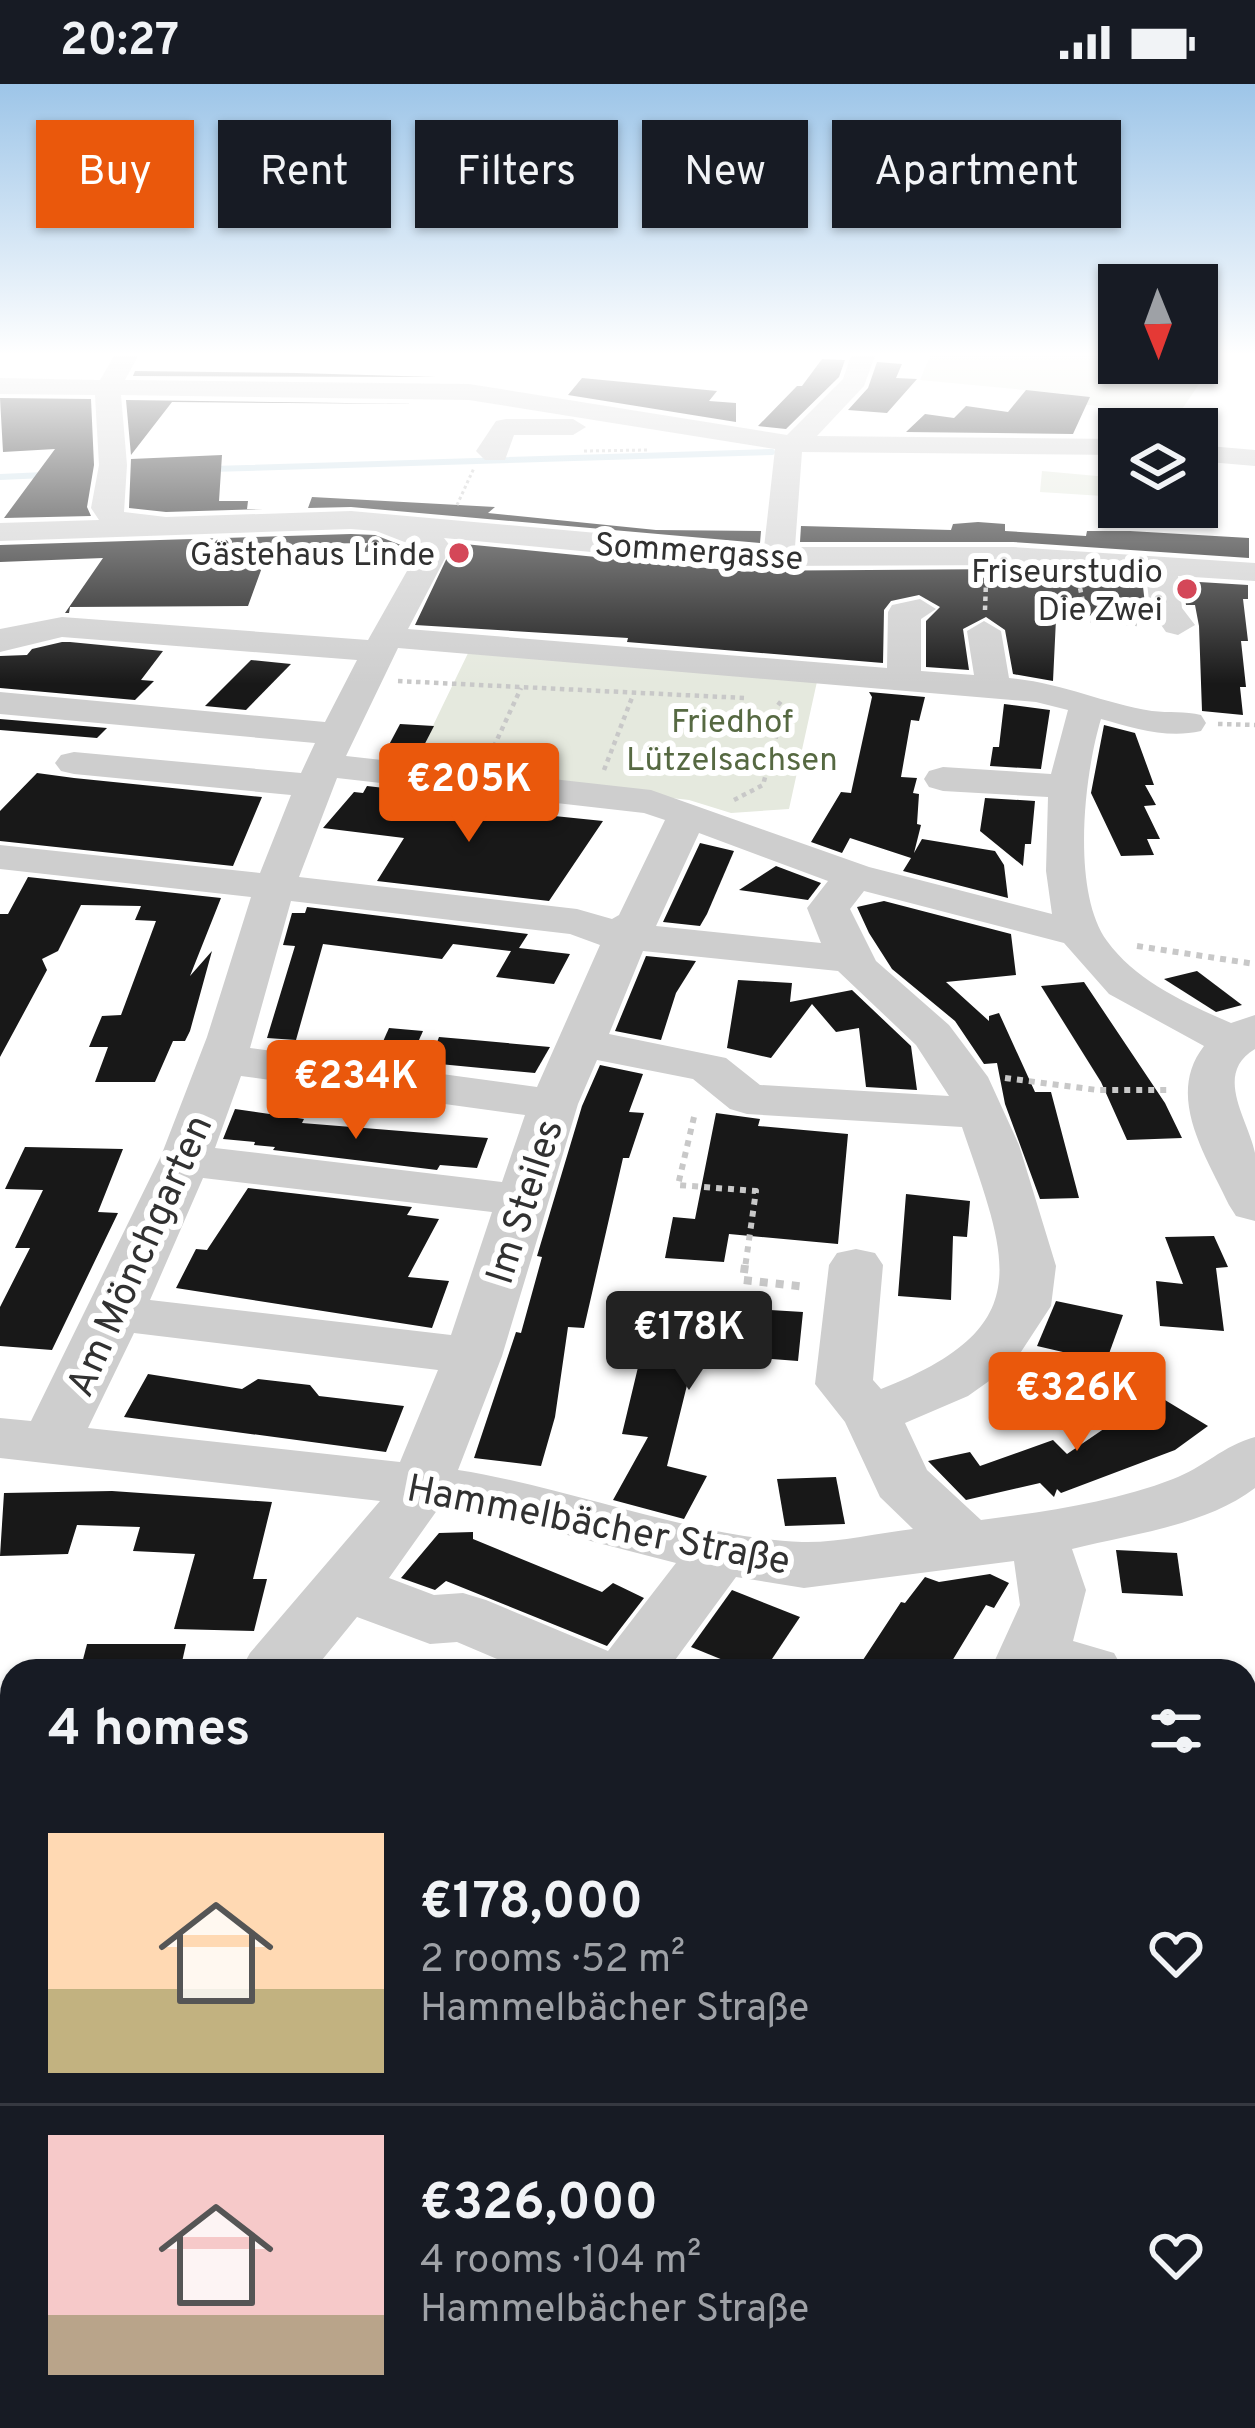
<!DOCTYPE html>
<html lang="en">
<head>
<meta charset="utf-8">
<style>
	:root { --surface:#171b24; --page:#20242c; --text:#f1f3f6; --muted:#9ea1a6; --line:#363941; --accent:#ea580c }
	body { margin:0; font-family:Overpass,sans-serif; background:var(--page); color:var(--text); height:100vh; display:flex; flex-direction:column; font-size:45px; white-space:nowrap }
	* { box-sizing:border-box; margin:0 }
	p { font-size:39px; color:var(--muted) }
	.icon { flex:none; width:66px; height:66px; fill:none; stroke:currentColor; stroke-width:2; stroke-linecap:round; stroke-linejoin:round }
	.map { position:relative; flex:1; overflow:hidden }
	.details { position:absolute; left:0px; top:1575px; width:1257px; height:771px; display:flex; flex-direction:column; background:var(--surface); border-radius:36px 36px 0 0; box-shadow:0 3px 9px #0004 }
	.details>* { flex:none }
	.hud { position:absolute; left:36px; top:36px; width:1185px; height:108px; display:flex; gap:24px }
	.needle { width:78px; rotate:179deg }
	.controls { position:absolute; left:1098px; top:180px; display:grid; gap:24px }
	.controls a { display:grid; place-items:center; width:120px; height:120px; border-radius:0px; background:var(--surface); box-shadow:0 3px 9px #0004; font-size:60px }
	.price { position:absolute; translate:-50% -102px; padding:0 27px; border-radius:12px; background:var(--accent); color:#fff; font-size:39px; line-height:78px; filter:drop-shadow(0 3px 6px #0008) }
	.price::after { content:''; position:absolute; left:50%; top:72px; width:36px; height:27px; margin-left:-18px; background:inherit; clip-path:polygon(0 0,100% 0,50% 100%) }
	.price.current { background:#222; color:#fff }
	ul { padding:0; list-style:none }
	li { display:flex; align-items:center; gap:36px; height:300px; padding:0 48px }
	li+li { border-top:3px solid var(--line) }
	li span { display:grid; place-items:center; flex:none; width:336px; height:240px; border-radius:0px; color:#555 }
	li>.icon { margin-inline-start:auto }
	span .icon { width:144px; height:144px; fill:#fffc; stroke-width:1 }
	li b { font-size:51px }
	h2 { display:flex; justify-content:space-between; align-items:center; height:144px; padding:0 48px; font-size:51px }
	.pill { padding:0 42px; border-radius:0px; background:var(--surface); box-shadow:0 3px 9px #0004; font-size:42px; line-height:108px }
	.pill.current { background:var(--accent); color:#fff }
	.status { display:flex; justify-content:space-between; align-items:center; height:84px; padding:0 60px; background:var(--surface); direction:ltr }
	.status svg { height:33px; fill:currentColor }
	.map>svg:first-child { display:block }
	.green { fill:#e5e9de }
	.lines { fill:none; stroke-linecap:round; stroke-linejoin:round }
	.stream { stroke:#ccdfe8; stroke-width:6 }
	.building { fill:#181818 }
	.path-far3 { stroke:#c8c8c8; stroke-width:3; stroke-dasharray:3 3; stroke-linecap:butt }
	.path-far2 { stroke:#c8c8c8; stroke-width:4.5; stroke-dasharray:4.5 4.5; stroke-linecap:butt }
	.path-far1 { stroke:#c8c8c8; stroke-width:6; stroke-dasharray:6 6; stroke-linecap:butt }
	.path { stroke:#c8c8c8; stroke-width:8; stroke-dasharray:8 8; stroke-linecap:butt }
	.minor { fill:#cecece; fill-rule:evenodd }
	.poi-dot { fill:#d44758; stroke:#fff; stroke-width:4.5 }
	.labels { text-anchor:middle; stroke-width:12; stroke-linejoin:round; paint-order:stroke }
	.far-street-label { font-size:33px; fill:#313131; stroke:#fff }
	.far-poi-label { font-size:33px; fill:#313131; stroke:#fff; text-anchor:end }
	.far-park-label { font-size:33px; fill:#566942; stroke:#fff }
	.street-label { font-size:39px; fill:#313131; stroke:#fff }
</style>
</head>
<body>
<div class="status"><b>20:27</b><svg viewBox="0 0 49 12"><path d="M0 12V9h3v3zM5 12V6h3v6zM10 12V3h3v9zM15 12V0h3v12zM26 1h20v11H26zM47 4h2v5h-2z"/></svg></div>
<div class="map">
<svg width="1255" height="2344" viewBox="0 0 1255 2344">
	<rect width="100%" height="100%" fill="#fff"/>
	<g class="green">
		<polygon points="930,272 1119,272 1119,279 1197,279 1197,272 1218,272 1178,331 1062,318 1067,310 920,296"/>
		<polygon points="1042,387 1119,394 1119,413 1040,408"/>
		<polygon points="471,563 818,593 789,725 731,729 689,716 412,685"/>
		<polygon points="0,2204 12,2205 12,2334 825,2334 842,2344 0,2344"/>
	</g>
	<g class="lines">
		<g class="stream">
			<polyline points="211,385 772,368"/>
			<polyline points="0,393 45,391"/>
		</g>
	</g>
	<g class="building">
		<polygon points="822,275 845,276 839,293 786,345 758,342 797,302 802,302"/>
		<polygon points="877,278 902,280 896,294 917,295 887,329 848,326 868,304"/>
		<polygon points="135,287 297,289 436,293 133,292"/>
		<polygon points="582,294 717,307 709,317 736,319 736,338 568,311"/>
		<polygon points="1026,306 1090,313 1073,350 906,348 925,330 954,334 966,322 1008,328"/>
		<polygon points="0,314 91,315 94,381 87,423 91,432 4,434 55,365 3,368"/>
		<polygon points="126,316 419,320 172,318 131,371"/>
		<polygon points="222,371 219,417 248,417 247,425 263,425 166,428 129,424 131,375"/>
		<polygon points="312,413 495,423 488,429 656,446 761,447 760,459 351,423 308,424"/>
		<polygon points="978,438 1005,440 1005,447 1086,452 1087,447 1130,447 1249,454 1249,474 1013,458 800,458 801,442 951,446 953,440"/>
		<polygon points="351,450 375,451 414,466 363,468 368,459 295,460 290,471 283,471 280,478 264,478 248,522 70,523 69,529 65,529 103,474 0,478 0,461"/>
		<polygon points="454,459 737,487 1013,485 1142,494 1145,520 1137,519 1139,533 1073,531 1074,536 1056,535 1053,597 1013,590 1005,546 986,533 963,545 969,586 926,583 926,537 940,523 919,511 891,517 884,526 883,579 627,558 628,554 415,541"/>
		<polygon points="1183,497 1248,501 1248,515 1243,515 1248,557 1241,557 1246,603 1240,603 1243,631 1202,627 1199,542 1195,521 1186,521"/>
		<polygon points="62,558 70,558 163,567 141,596 154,597 135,616 0,604 0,572 27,571 32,565"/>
		<polygon points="251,576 291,580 246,626 205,622"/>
		<polygon points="869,608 925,613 919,637 911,636 901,693 917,694 913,709 919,710 917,740 921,741 914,769 922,755 995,767 1004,781 1008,814 903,787 911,774 850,754 842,769 811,758 841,708 851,709 872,613"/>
		<polygon points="1004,620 1050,626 1041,685 990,682 993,663 999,663"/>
		<polygon points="0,635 107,644 97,654 0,646"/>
		<polygon points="400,640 434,642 417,675 383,672"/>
		<polygon points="1104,641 1135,649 1154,701 1145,701 1156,721 1144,722 1160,755 1147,755 1154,771 1121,772 1091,709"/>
		<polygon points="37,689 74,694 262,713 233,782 0,757 0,727"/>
		<polygon points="367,702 402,706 397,716 603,737 549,817 377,797 404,754 323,744 354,708 363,709"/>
		<polygon points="985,714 1035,717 1031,760 1025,760 1023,782 980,747"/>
		<polygon points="700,759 734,767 707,830 700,842 663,838"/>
		<polygon points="776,782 821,799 808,816 739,806"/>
		<polygon points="28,793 221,814 190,892 212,867 190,947 185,957 173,957 155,998 95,998 108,963 89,963 102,932 121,931 156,837 135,836 141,822 81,821 58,867 42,875 47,886 0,973 0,830 8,830"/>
		<polygon points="884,817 1011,850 1016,891 946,898 989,937 989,932 999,929 1035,1008 1051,1008 1079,1114 1040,1115 1005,1020 997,979 984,980 955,937 892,885 869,849 857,823"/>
		<polygon points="307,823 528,850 519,864 570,870 554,900 496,893 511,867 453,860 442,875 323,860 296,956 267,954 295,862 283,861 292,829 305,829"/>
		<polygon points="646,872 696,877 676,909 661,956 615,947"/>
		<polygon points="1197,887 1242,921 1216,928 1164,895"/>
		<polygon points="738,896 792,899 790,918 852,906 911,962 917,1006 866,1003 859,944 836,948 812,920 771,974 727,964"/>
		<polygon points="1084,898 1165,1019 1182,1054 1127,1056 1101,998 1041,902"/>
		<polygon points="389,944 423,947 411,974 377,971"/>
		<polygon points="439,953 474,956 550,963 535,989 429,979"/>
		<polygon points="600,981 643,990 629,1028 644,1029 629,1074 623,1074 584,1244 568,1243 555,1333 541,1382 474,1374 516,1248 521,1249 542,1173 537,1172 582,1022"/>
		<polygon points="235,1025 304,1035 302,1039 488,1054 477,1084 440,1081 437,1086 273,1066 275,1063 254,1061 255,1058 223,1055"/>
		<polygon points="716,1029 760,1035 758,1042 848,1050 838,1160 729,1150 724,1178 665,1174 673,1133 695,1135"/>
		<polygon points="25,1063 123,1065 98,1128 118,1129 52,1266 0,1262 0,1223 30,1164 15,1164 43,1106 5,1105"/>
		<polygon points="248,1104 412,1123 407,1131 439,1135 408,1193 449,1197 432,1244 176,1204 196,1165 207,1166"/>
		<polygon points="906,1110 970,1117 967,1153 953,1152 951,1216 898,1212"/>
		<polygon points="1214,1152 1228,1183 1216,1184 1224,1247 1160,1242 1156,1197 1183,1200 1165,1153"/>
		<polygon points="1056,1217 1123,1231 1106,1278 1037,1262"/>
		<polygon points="740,1224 803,1228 798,1277 703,1270 701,1278 693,1277 667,1382 707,1392 684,1435 613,1416 648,1353 622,1350 651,1229 739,1238"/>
		<polygon points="148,1290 242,1305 258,1295 310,1301 319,1312 404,1322 386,1368 124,1333"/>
		<polygon points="1155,1310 1208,1342 1175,1366 1061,1409 1057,1405 1054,1413 1040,1399 966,1416 928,1377 970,1368 980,1382 1053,1356 1067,1370"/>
		<polygon points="836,1393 845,1440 785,1442 777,1395"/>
		<polygon points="112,1407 272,1418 253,1495 267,1495 254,1547 174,1545 195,1470 133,1467 140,1443 77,1441 68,1470 0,1472 4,1409"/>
		<polygon points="473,1448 473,1455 602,1508 613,1499 644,1514 607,1562 446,1497 435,1506 401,1494 439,1449"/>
		<polygon points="1116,1466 1177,1469 1183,1512 1122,1509"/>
		<polygon points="990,1490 1009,1499 994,1524 986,1521 946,1587 886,1587 861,1579 901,1518 905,1519 925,1493 939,1498"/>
		<polygon points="732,1506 800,1533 764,1587 750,1587 691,1563"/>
		<polygon points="87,1560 186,1560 180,1587 80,1587"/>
	</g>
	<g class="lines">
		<g class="path-far3">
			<polyline points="584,367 649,366"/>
			<polyline points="457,421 474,384"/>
		</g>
		<g class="path-far2">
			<polyline points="1080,504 1087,536 1137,540"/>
			<polyline points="985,526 986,498"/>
			<polyline points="398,597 744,614"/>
			<polyline points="1218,640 1255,641"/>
			<polyline points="490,671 521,604"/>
			<polyline points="604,686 633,611"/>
			<polyline points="734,716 763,701 784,623 775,616"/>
		</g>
		<g class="path-far1">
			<polyline points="1137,862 1255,880"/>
			<polyline points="1005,994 1097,1006 1171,1006"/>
			<polyline points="694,1033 678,1101 756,1107 745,1184"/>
		</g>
		<polyline class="path" points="745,1181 743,1196 807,1203"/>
		<g class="minor">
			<path d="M114,272H138L125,296L469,300L787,351L843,295L851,272H875L864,302L817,352L1119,355V371L802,368L795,463H1013L1255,479V497L1178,492L1182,524L1195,541L1178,551L1166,548L1150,525L1146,490L1013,481L737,482L444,454L451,463L408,545L887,584L888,528L892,521L920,515L936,525L921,535V587L974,591L967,547L984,537L1001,547L1009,594C1059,598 1103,619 1152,627C1169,629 1185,627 1201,631L1206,639L1201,647C1167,655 1134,644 1101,635C1084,691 1071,807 1107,857C1136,897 1187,920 1231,939L1255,931V965C1213,990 1248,1035 1255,1069C1255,1090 1255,1116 1255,1137L1236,1132L1229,1121C1206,1072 1165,1012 1204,962L1109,910L1064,859L864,807L850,825L876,877L949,941L988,993L1019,1061L1056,1182L1051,1222L1013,1280L968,1312L905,1339L927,1386L981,1436C1044,1428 1114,1418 1173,1395C1203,1384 1224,1361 1255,1353V1404C1205,1442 1131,1450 1072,1465L1086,1506L1073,1557L1114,1569L1124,1587H990L1020,1521L1014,1477L804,1504L736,1493L667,1587H525L457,1558L430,1560L357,1533L313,1587H240L250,1569L380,1417L0,1374V1334L31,1337L161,1072L207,953L251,813L0,785V761L260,789L291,711L74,690L61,687L55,679L61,671L74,668L301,689L315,659L0,630V608L325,638L357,576L62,553L0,568V545L62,533L368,556L420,464L376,447L351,445L0,457V439L99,436L91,424L99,381L95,311L0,310V294L100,296ZM121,311L469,316L775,365L764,464L351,427L166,433L124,428L127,381ZM398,564L1036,618L1068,626L1051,690L943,683L929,687L924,695L929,703L943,707L1048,713L1046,787L1052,830L869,783L651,706L346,672ZM337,694L644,729L665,736L619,831L612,835L577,825L299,793ZM699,749L828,797L807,824L821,859L656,842ZM291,817L570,850L600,861L537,1003L250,964ZM643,867L838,887L916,961L949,1012L760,1001L726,974L609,950ZM597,976L693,995L730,1025L747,1030L962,1043C1008,1178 1040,1243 881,1305L873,1296L883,1181L875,1169L856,1165L837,1169L829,1181L815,1300L845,1338L880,1413L913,1445C877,1449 838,1459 802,1458C694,1454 568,1403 458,1386L502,1272L578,1020ZM241,992L525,1031L502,1098L215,1064ZM203,1094L492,1128L451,1251L150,1216ZM134,1249L438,1286L400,1378L88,1344ZM438,1425L513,1437L676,1479L608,1567L486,1516L463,1509L434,1511L389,1494Z"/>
			<polygon points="506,335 573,335 586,343 573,351 514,351 505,376 485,376 476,367 496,337"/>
			<polygon points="1197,361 1255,366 1255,382 1197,377"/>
			<polygon points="1245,1601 1255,1603 1255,1655 1245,1653"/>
			<polygon points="12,1853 12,1929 0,1934 0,1857"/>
			<polygon points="0,2081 12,2082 12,2162 0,2161"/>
			<polygon points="1245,2190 1255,2191 1255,2279 1245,2278"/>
		</g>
	</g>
	<linearGradient id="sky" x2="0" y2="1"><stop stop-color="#9dc5e8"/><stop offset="0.45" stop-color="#fff"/><stop offset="1" stop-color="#fff" stop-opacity="0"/></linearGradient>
	<rect width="1255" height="600" fill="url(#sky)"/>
	<g class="poi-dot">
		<circle cx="459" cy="469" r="12"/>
		<circle cx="1187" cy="505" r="12"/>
	</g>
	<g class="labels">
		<g class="far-street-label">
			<text transform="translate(699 466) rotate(4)" y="12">Sommergasse</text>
		</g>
		<g class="far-poi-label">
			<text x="435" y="481">Gästehaus Linde</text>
			<text x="1163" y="498">Friseurstudio<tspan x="1163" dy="38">Die Zwei</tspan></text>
		</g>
		<g class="far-park-label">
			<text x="732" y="648">Friedhof<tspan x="732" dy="38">Lützelsachsen</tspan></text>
		</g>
		<g class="street-label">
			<text transform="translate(523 1117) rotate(-72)" y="14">Im Steiles</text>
			<text transform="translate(138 1171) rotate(-66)" y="14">Am Mönchgarten</text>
			<text transform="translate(599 1439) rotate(11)" y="14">Hammelbächer Straße</text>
		</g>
	</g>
</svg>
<div class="controls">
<a><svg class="needle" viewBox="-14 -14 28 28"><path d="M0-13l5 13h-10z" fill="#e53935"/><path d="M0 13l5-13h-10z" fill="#9ea1a6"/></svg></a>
<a><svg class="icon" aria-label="layers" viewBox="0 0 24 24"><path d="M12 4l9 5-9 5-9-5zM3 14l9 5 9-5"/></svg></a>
</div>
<b class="price" style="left:469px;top:761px">€205K</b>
<b class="price" style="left:356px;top:1058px">€234K</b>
<b class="price current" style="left:689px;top:1309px">€178K</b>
<b class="price" style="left:1077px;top:1370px">€326K</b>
<div class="hud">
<a class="pill current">Buy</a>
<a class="pill">Rent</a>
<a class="pill">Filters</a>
<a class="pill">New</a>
<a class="pill">Apartment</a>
</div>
<section class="details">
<h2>4 homes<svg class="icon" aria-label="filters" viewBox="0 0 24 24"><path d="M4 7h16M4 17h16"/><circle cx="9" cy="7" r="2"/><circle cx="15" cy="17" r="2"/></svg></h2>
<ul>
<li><span style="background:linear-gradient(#ffd9b3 65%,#c2b280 0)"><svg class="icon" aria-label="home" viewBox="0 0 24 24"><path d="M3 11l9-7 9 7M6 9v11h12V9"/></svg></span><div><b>€178,000</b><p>2 rooms · 52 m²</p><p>Hammelbächer Straße</p></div><svg class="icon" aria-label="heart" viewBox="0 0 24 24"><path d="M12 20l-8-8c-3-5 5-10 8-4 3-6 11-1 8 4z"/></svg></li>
<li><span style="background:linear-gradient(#f6c9c9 75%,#b9a48a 0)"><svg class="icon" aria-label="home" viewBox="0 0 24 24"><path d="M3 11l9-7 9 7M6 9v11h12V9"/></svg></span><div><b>€326,000</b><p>4 rooms · 104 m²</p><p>Hammelbächer Straße</p></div><svg class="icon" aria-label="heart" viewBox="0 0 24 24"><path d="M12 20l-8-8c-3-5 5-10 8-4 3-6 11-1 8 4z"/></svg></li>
</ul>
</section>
</div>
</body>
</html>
